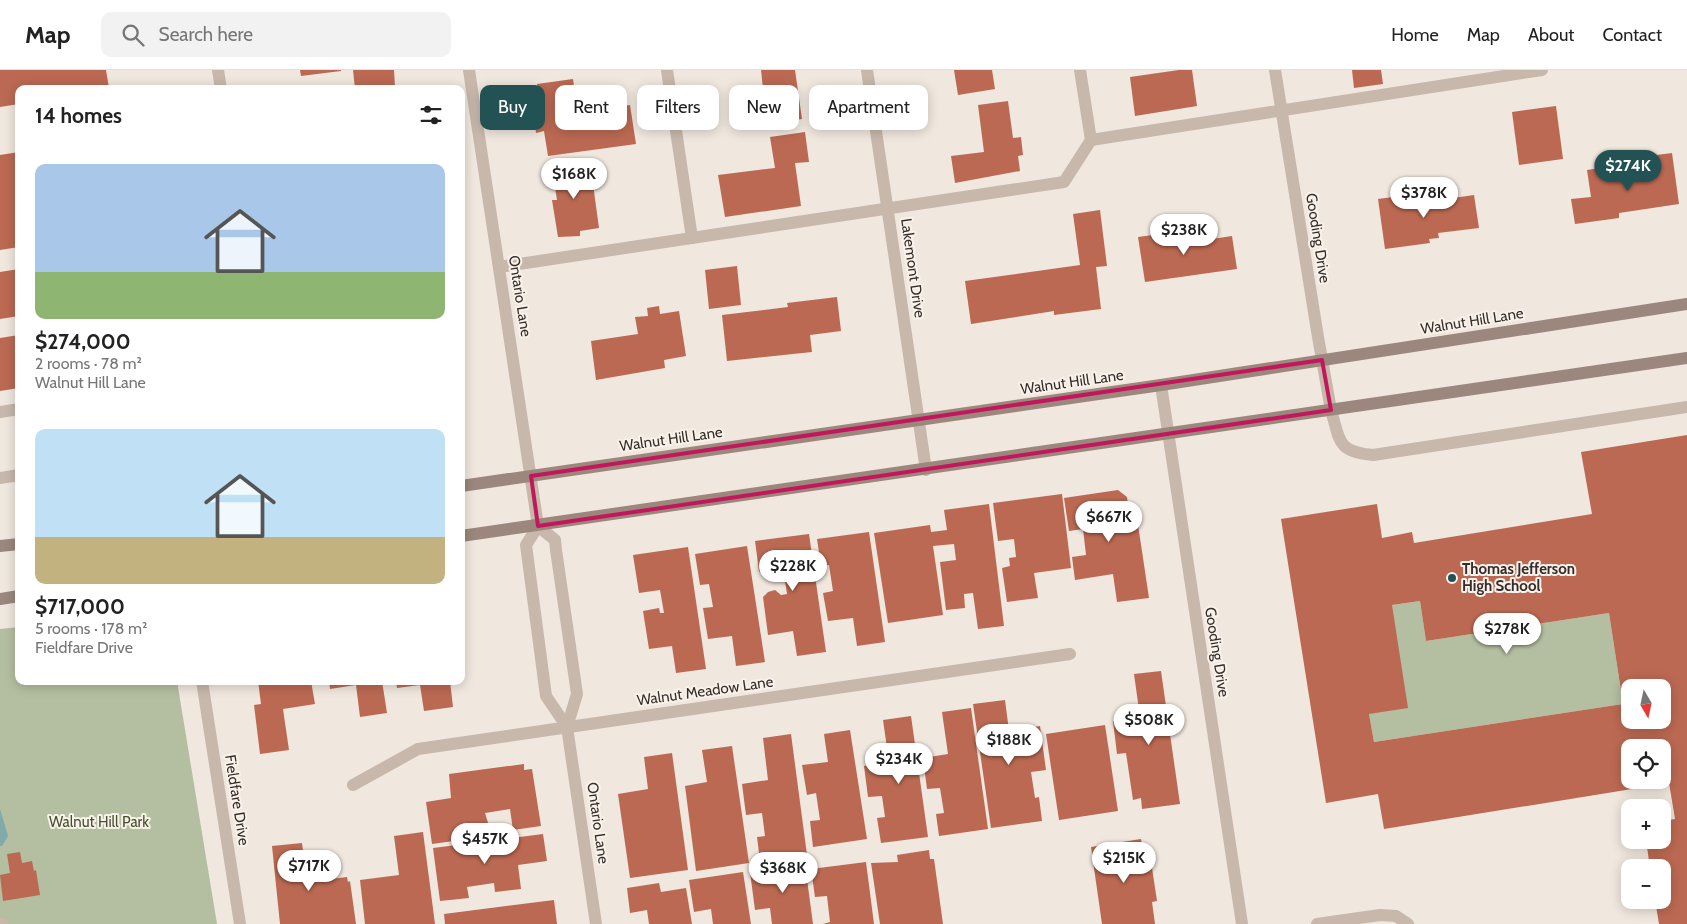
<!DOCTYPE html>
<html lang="en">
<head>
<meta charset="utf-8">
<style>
	:root { --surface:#fff; --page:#f2f2f2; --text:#222; --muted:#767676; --line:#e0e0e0; --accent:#235254 }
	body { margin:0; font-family:Cabin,sans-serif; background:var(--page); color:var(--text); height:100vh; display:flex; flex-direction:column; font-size:19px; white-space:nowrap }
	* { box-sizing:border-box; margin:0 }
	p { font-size:16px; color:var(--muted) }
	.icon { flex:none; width:28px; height:28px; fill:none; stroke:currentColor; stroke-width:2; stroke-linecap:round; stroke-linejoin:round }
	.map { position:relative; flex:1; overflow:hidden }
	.panel { position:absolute; left:15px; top:15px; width:450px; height:600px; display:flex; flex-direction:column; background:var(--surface); border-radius:10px; box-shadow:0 2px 12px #0003 }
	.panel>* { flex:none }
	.hud { position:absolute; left:480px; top:15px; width:475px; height:45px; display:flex; gap:10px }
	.needle { width:32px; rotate:171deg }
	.tools { position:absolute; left:1621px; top:609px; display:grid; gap:10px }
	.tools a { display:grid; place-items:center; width:50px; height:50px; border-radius:10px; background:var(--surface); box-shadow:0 2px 12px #0003; font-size:25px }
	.price { position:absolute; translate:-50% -42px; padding:0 11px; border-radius:18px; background:#fff; color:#222; font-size:16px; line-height:32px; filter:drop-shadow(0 1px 2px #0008) }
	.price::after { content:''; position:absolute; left:50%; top:30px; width:15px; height:11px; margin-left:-8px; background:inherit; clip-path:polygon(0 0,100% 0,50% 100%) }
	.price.active { background:var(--accent); color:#fff }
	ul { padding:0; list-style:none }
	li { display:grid; align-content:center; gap:10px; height:265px; padding:0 20px }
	li span { display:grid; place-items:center; height:155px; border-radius:10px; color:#555 }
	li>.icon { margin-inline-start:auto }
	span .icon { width:90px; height:90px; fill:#fffc; stroke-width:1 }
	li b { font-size:21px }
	h2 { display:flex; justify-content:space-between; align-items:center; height:60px; padding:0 20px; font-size:21px }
	.chip { padding:0 18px; border-radius:10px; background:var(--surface); box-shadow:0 2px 12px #0003; font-size:18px; line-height:45px }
	.chip.active { background:var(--accent); color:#fff }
	header { display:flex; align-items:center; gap:30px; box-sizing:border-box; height:70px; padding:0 25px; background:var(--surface); border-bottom:1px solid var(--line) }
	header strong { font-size:24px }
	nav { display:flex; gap:28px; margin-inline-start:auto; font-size:18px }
	.search { width:350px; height:45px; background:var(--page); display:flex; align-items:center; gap:12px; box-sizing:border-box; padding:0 18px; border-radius:10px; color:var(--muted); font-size:19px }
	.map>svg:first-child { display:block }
	.green { fill:#b4bea0 }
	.water { fill:#80aaab }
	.building { fill:#bb6952; fill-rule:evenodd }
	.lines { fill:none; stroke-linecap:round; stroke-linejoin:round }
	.lane { stroke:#c7b8ab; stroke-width:12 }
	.street { stroke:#c7b8ab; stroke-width:12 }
	.secondary { stroke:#9b877d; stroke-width:12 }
	.marked { fill:none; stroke:#c2185b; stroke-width:4; stroke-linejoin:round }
	.poi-dot { fill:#235254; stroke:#f8f2ea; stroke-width:2 }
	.labels { text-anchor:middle; stroke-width:4; stroke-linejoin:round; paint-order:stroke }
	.street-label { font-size:15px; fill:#362d2a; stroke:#f8f2ea }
	.poi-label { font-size:15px; font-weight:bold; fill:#362d2a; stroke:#f8f2ea; text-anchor:start }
	.park-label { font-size:15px; fill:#465230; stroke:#f8f2ea }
</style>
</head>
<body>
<header>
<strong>Map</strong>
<div class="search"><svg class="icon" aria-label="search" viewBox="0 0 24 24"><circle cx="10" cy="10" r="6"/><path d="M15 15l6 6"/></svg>Search here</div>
<nav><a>Home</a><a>Map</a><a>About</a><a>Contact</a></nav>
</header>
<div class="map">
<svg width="1687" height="854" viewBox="0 0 1687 854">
	<rect width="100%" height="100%" fill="#f0e7de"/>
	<g class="green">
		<polygon points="1420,531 1426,571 1609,543 1623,634 1374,672 1369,644 1392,535"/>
		<polygon points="19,557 19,611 177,611 217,854 0,854 0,559"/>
	</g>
	<polygon class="water" points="0,739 8,766 2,776 0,776"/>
	<g class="building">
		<polygon points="0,0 106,0 109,18 19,19 19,34 0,37"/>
		<polygon points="300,0 341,0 341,1 301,6"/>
		<polygon points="353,0 394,0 395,17 355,19"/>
		<polygon points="761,0 795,0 802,49 742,57 738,22 763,19"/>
		<polygon points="954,0 992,0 995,19 958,25"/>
		<polygon points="1179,0 1192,0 1197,36 1135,46 1130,7"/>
		<polygon points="1352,0 1381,0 1383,14 1354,18"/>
		<polygon points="573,9 578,43 630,35 636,74 548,86 544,61 536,63 533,42 541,40 537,14"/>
		<polygon points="1008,31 1013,68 1021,67 1023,85 1018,86 1020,101 955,113 951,86 984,82 978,35"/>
		<polygon points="1556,36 1563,89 1519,95 1512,42"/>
		<polygon points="805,62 809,92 795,93 801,136 725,147 718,105 775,98 770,67"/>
		<polygon points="19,82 19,177 0,180 0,85"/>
		<polygon points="1672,83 1679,134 1619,143 1619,148 1575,154 1571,129 1591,127 1587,100 1606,97 1608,107 1651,101 1649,86"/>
		<polygon points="590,92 599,158 580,161 580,166 558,167 552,130 557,130 552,98"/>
		<polygon points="1408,125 1409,130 1431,127 1432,131 1474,125 1479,158 1438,163 1439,168 1429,169 1430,173 1385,179 1378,129"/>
		<polygon points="1100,140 1107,196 1096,197 1101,239 1054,245 1054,241 971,254 965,211 1080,195 1073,144"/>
		<polygon points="1190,160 1192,172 1232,166 1237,199 1145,212 1138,167"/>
		<polygon points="737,196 741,235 709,239 705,200"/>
		<polygon points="19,199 19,246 0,249 0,202"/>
		<polygon points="837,227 841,261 810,265 812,282 727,291 722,245 788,237 787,233"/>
		<polygon points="659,236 660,244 679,241 686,286 664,290 665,298 596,310 591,271 638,264 635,247 648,246 647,238"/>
		<polygon points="19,265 19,318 0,321 0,268"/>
		<path d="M1687,365V854H1659L1655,830H1662V798H1650L1646,770H1662V751L1675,749L1669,713L1384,759L1378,724L1326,733L1281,449L1377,434L1382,468L1412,462L1414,473L1592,444L1581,382ZM1420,531L1426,571L1609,543L1623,634L1374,672L1369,644L1408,638L1392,535ZM1630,618H1662V650H1630ZM1630,678H1662V710H1630Z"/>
		<polygon points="1118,420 1127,427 1130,449 1137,448 1149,528 1117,532 1113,504 1075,510 1072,487 1086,485 1083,459 1069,461 1064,428"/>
		<polygon points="1062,424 1071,498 1034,503 1038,528 1007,532 1002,498 1010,496 1009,488 1016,487 1014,469 998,471 993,433"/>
		<polygon points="989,434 1004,556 978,559 973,523 964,524 965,538 946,540 940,492 956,490 954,474 933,476 943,545 888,553 874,463 930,455 931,462 947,460 944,440"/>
		<polygon points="869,462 885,572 857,576 853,548 828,551 823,523 833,521 829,495 821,496 817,469"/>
		<polygon points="809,464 826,582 797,586 793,561 768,565 763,527 768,522 775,520 781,525 787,524 783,498 777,499 773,506 765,507 759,501 755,471"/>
		<polygon points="747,476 765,592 736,596 732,566 708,569 703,538 713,537 709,514 700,515 695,484"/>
		<polygon points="688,477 706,599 676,603 672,576 649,579 643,541 659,538 660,543 664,543 660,520 639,523 633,485"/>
		<polygon points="1161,601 1180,734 1142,739 1141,728 1133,730 1126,683 1117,684 1113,651 1140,647 1134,604"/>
		<polygon points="258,611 311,611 315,634 283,639 289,680 260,684 254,635 261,634"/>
		<polygon points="329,611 382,611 387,643 360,647 356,615 330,619"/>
		<polygon points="396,611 450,611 453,637 424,641 420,615 397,618"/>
		<polygon points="1005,630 1009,661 1040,656 1046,700 1031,702 1035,728 1039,727 1042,751 991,758 973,634"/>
		<polygon points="971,638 988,759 939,766 936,744 944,743 940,718 927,719 923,688 948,684 942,642"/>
		<polygon points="911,646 928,767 881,773 877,748 885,747 882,726 868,727 864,696 889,692 883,650"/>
		<polygon points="1105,655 1118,741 1059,750 1046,664"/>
		<polygon points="850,660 867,769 813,777 810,751 820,750 816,723 807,725 802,695 828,692 824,664"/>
		<polygon points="791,664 807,785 760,791 757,767 765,766 762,743 746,745 742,714 768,710 763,668"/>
		<polygon points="732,676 749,793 696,801 685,716 707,712 702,680"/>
		<polygon points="672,683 688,800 630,808 618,724 648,719 644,687"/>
		<polygon points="524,694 524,700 532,699 541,756 513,760 510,739 485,743 489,756 482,762 483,767 432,774 426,732 451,728 449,704"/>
		<polygon points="423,762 435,854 365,854 360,810 399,805 394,766"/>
		<polygon points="543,764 547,791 518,795 521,819 495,822 494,813 467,817 469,828 440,831 433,778"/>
		<polygon points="1141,769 1145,792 1151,791 1157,831 1152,832 1155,854 1102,854 1091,777"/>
		<polygon points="302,773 307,812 347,807 348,812 350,811 356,854 280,854 272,776"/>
		<polygon points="929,780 930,789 934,789 943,854 880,854 871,793 898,792 897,785"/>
		<polygon points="20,782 22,793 32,791 34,801 36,800 40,825 3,831 0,805 10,803 7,784"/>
		<polygon points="866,792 874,854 823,854 830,852 827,826 815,827 811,799"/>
		<polygon points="805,794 813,854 772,854 770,838 755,840 750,802"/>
		<polygon points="743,802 751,854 713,854 711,839 694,842 689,810"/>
		<polygon points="659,813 661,822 686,818 692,854 649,854 647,840 630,843 627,818"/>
		<polygon points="554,830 557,854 445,854 444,844"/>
	</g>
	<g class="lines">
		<g class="lane">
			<polyline points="218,0 221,19"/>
			<polyline points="667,0 692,168"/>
			<polyline points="1080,0 1091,70 1542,0"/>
			<polyline points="499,197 1064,112 1091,70"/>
			<path d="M1331,340C1340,371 1337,382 1373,385L1687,337"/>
			<polyline points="0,342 19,339"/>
			<polyline points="0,408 19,405"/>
			<polyline points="0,854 2,854"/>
			<polyline points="1317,854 1380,845 1396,846 1408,854"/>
		</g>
		<g class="street">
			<polyline points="469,0 538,456 555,470 556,480 577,624 567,657"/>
			<polyline points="867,0 926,400"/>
			<polyline points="1275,0 1318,267 1331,340"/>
			<polyline points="1161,315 1242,854"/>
			<polyline points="538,456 526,475 546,626 567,657 596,854"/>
			<polyline points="202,611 240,854"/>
			<polyline points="353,715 418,679 1070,584"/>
		</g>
		<g class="secondary">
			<polyline points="461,416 1161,315 1687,234"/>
			<polyline points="461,466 1687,288"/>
			<polyline points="0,476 19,474"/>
			<polyline points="0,529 19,526"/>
		</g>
	</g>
	<path class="marked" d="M1322,290L1331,340L538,456L531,406Z"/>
	<circle class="poi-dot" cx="1452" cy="508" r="5"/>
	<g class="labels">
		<g class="street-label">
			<text transform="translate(1318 168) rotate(81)" y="5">Gooding Drive</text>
			<text transform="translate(913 198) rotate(82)" y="5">Lakemont Drive</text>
			<text transform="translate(520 226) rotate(81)" y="5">Ontario Lane</text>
			<text transform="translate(1472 251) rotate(-9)" y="5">Walnut Hill Lane</text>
			<text transform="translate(1072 312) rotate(-8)" y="5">Walnut Hill Lane</text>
			<text transform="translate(671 369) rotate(-8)" y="5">Walnut Hill Lane</text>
			<text transform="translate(1217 582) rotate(81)" y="5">Gooding Drive</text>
			<text transform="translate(705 621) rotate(-8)" y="5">Walnut Meadow Lane</text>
			<text transform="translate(237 730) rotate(81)" y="5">Fieldfare Drive</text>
			<text transform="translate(598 753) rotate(82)" y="5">Ontario Lane</text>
		</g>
		<g class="poi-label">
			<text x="1462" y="504">Thomas Jefferson<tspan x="1462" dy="17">High School</tspan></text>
		</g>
		<g class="park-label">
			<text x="99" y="757">Walnut Hill Park</text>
		</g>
	</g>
</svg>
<div class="tools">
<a><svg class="needle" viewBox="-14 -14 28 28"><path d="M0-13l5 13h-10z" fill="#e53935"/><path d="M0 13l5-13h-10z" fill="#767676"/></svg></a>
<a><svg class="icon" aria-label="locate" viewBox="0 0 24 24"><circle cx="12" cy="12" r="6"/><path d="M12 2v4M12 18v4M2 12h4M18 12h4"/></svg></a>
<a>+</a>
<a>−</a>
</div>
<b class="price active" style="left:1628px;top:122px">$274K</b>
<b class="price" style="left:574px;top:130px">$168K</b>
<b class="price" style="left:1424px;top:149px">$378K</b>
<b class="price" style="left:1184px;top:186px">$238K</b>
<b class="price" style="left:1109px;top:473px">$667K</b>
<b class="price" style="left:793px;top:522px">$228K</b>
<b class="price" style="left:1507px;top:585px">$278K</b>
<b class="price" style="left:1149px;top:676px">$508K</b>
<b class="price" style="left:1009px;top:696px">$188K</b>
<b class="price" style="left:899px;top:715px">$234K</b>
<b class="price" style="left:485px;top:795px">$457K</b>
<b class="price" style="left:1124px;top:814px">$215K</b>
<b class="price" style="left:309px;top:822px">$717K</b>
<b class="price" style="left:783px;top:824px">$368K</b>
<div class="hud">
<a class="chip active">Buy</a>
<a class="chip">Rent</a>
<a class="chip">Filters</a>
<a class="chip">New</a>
<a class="chip">Apartment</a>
</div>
<section class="panel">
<h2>14 homes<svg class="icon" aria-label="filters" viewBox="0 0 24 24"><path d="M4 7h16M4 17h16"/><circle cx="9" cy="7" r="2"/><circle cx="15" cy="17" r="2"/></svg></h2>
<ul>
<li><span style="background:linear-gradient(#a9c7e8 70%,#8fb573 0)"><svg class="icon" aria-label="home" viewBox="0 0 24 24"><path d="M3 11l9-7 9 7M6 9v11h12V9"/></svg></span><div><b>$274,000</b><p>2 rooms · 78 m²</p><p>Walnut Hill Lane</p></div></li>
<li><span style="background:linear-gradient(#bfe0f5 70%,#c2b280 0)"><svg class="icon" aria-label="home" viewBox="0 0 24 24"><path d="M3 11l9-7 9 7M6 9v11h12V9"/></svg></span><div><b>$717,000</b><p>5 rooms · 178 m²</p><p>Fieldfare Drive</p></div></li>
</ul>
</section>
</div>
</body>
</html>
